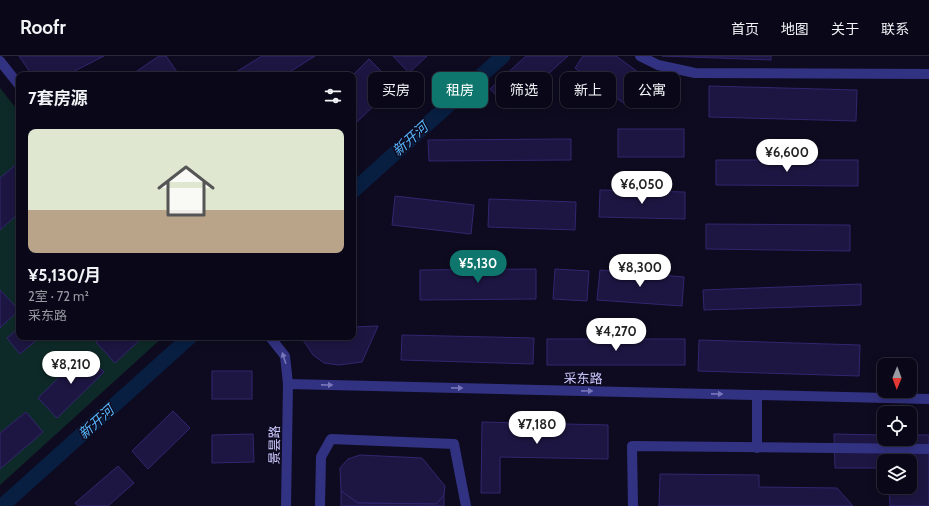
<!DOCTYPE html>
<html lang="zh">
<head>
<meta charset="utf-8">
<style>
	:root { --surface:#0a0818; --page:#131121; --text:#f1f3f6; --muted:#999aa2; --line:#2a2937; --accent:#0f766e }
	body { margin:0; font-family:Cabin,"Noto Sans SC",sans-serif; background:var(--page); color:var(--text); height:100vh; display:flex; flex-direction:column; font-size:15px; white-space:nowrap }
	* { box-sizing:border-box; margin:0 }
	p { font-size:13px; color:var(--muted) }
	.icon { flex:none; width:22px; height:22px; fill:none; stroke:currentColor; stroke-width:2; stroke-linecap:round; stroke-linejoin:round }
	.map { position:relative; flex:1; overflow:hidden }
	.side { position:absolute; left:16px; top:16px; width:340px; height:268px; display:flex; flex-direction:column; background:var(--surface); border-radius:8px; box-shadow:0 2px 10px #0003,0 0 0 1px var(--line) }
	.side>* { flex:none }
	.top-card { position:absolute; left:368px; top:16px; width:380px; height:36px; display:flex; gap:8px }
	.needle { width:26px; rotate:181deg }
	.fabs { position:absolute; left:877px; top:302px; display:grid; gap:8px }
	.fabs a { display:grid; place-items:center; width:40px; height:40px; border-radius:8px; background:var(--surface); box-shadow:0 2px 10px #0003,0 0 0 1px var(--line); font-size:20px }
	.price { position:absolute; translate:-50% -34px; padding:0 9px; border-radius:14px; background:#fff; color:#222; font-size:13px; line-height:26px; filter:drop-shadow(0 1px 2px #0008) }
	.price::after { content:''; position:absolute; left:50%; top:24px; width:12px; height:9px; margin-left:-6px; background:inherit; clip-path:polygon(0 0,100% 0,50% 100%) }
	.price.selected { background:var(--accent); color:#fff }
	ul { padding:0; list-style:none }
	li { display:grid; align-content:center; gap:8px; height:212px; padding:0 12px }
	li+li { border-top:1px solid var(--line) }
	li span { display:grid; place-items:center; height:124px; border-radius:8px; color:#555 }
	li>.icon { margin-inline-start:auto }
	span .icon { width:72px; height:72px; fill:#fffc; stroke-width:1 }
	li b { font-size:17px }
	h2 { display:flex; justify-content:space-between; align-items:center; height:48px; padding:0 12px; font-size:17px }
	.tag { padding:0 14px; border-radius:8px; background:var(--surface); box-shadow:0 2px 10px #0003,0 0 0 1px var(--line); font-size:14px; line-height:36px }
	.tag.selected { background:var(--accent); color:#fff }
	header { display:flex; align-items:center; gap:24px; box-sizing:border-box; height:56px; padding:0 20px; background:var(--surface); border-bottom:1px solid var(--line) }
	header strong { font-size:19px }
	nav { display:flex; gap:22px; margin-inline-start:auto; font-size:14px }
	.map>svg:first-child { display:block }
	.green { fill:#0e2a28 }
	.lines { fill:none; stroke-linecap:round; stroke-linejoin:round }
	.canal { stroke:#081f42; stroke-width:15 }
	.building { fill:#1d1642; stroke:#32266f }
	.minor { stroke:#323282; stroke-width:10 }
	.oneway { fill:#7876ba }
	.labels { text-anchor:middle; stroke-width:3; stroke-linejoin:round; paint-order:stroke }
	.street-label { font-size:13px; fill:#cdc9ff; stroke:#0e0b20 }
	.water-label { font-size:14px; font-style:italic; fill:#57b8ff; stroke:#0e0b20 }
</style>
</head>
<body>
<header>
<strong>Roofr</strong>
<nav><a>首页</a><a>地图</a><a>关于</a><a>联系</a></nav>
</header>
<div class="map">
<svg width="929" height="450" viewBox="0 0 929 450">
	<rect width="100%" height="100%" fill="#0e0b20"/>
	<polygon class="green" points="0,32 19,56 19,281 163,281 0,429"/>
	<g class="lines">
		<g class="canal">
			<polyline points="353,135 503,0"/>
			<polyline points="2,450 190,281"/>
		</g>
	</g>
	<g class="building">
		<polygon points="19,0 104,0 67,19 32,19"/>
		<polygon points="159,0 166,0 179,19 131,19"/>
		<polygon points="262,0 315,0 285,19 231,19"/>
		<polygon points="393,0 427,0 409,17"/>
		<polygon points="526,0 568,0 509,53 490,33"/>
		<polygon points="583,0 616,0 649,24 629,51 575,12"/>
		<polygon points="662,0 771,0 771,4 663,0"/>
		<polygon points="369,3 395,29 353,70 353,19"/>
		<polygon points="709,30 857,34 856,65 709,61"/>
		<rect x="618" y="73" width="66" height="28"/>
		<polygon points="571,83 571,104 429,105 428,84"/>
		<polygon points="716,104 858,104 858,130 716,129"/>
		<polygon points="19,106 19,157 0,174 0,122"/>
		<polygon points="600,134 685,136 685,163 599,161"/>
		<polygon points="395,140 474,149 471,178 392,169"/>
		<polygon points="489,143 576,146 575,174 488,171"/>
		<polygon points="706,168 850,169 850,195 706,193"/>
		<polygon points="536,213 536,243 420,244 420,214"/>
		<polygon points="555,213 589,215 587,245 553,243"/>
		<polygon points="600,214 684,221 682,250 597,244"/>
		<polygon points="861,228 861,249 704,254 703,234"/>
		<polygon points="0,234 19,254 0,272"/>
		<polygon points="378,270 362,306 339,309 324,307 313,299 301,281 353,281 353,271"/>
		<polygon points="19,272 19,281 40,281 20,298 7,282"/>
		<polygon points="402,279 534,282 533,308 401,304"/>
		<polygon points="102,281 143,281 115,307 96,286"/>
		<rect x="547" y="283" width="138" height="26"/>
		<polygon points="699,284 860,289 859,320 698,315"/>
		<polygon points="85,296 104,316 57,362 38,342"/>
		<rect x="212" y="315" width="40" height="28"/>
		<polygon points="173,355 190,372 148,413 132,395"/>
		<polygon points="26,356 43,376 0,413 0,377"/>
		<polygon points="482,366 608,369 608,403 500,401 500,437 481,437"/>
		<polygon points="253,378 254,406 212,407 212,379"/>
		<polygon points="834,378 884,379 884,383 910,383 910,379 929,379 929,450 890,450 889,431 910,431 910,405 884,405 884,412 835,412"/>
		<polygon points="360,399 422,402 445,430 444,439 436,448 358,447 341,435 340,412 348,403"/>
		<polygon points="118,410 134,427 108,450 78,450 75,447"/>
		<polygon points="660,418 759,419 759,431 837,432 853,450 659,450"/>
		<polygon points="341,435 358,447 436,448 444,439 444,450 341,450"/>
	</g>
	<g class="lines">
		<g class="minor">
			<polyline points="640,0 658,9 695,17 929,18"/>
			<polyline points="0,5 19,29"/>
			<polyline points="270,281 285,300 288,328 286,450"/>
			<polyline points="288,328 929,343"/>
			<polyline points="757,392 757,339"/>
			<polyline points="320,450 321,401 331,383 454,388 466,450"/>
			<polyline points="633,450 632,390 929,393"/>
		</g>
	</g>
	<defs><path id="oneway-solid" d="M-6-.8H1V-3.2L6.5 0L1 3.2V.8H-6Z"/></defs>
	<g class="oneway">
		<use href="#oneway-solid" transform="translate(284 302) rotate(-108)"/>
		<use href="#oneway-solid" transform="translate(327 329) rotate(1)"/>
		<use href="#oneway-solid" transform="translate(457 332) rotate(1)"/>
		<use href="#oneway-solid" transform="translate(587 335) rotate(1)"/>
		<use href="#oneway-solid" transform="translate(717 338) rotate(1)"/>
	</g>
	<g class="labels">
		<g class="street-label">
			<text transform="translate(583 322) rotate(1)" y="5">采东路</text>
			<text transform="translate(274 389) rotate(-89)" y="5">景昙路</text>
		</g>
		<g class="water-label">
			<text transform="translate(410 83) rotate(-42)" y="5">新开河</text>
			<text transform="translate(96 366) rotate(-42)" y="5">新开河</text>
		</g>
	</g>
</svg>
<div class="fabs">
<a><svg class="needle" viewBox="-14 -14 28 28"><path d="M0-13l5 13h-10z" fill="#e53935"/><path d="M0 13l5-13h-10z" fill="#999aa2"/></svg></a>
<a><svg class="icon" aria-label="locate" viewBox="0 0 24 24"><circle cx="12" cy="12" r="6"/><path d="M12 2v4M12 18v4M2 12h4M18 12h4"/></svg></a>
<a><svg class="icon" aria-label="layers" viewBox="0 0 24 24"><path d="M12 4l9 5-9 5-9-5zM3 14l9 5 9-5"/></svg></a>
</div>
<b class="price" style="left:787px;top:117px">¥6,600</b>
<b class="price" style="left:642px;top:149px">¥6,050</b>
<b class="price selected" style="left:478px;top:228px">¥5,130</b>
<b class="price" style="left:640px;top:232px">¥8,300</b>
<b class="price" style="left:616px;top:296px">¥4,270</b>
<b class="price" style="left:71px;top:329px">¥8,210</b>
<b class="price" style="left:537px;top:389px">¥7,180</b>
<div class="top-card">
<a class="tag">买房</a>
<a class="tag selected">租房</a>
<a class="tag">筛选</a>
<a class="tag">新上</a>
<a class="tag">公寓</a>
</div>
<section class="side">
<h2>7套房源<svg class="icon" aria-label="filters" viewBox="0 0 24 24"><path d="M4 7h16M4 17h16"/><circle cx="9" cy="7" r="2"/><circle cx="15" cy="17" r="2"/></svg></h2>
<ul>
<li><span style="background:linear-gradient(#dfe7d0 65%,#b9a48a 0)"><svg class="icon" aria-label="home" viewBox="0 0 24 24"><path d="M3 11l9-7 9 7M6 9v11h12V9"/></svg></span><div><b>¥5,130/月</b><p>2室 · 72 m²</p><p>采东路</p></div></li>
</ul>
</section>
</div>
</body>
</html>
